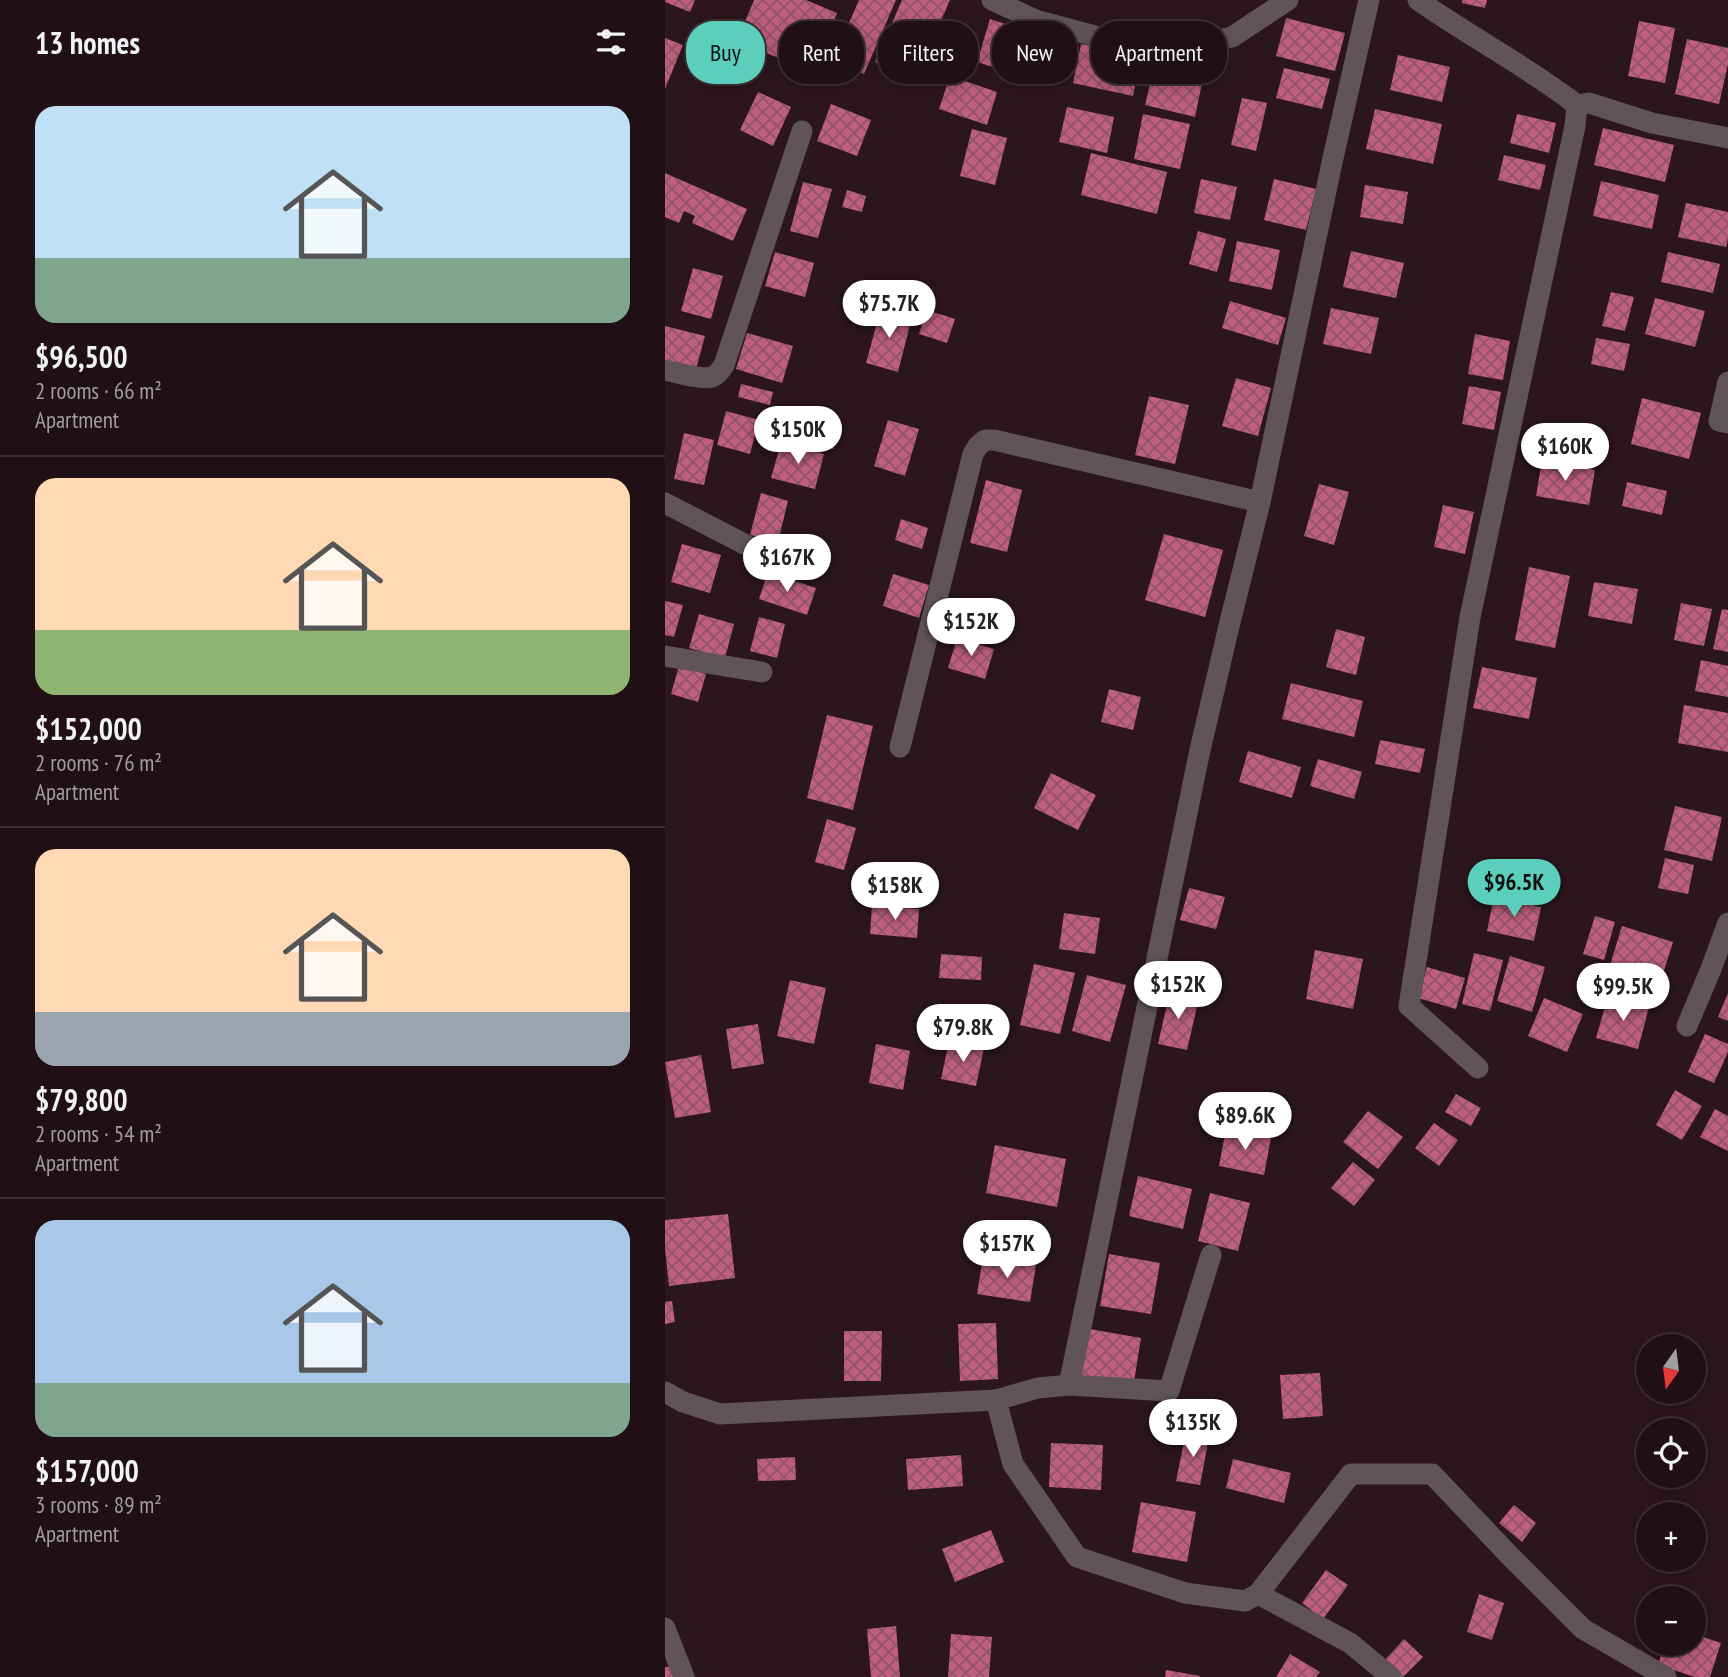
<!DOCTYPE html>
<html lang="en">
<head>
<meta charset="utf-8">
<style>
	:root { --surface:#201015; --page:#2d1e22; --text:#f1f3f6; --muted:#a29da0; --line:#3d3034; --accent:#5bcebc }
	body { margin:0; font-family:"PT Sans Narrow",sans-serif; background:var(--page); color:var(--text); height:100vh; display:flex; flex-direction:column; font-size:26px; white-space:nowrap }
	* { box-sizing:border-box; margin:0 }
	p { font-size:23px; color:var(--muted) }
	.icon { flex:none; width:38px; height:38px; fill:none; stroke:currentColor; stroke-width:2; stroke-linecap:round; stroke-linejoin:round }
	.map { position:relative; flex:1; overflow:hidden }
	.panel { display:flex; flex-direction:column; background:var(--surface); width:665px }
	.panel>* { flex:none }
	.hud { position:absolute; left:21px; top:21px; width:665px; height:63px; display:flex; gap:14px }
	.needle { width:46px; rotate:194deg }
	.tools { position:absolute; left:971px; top:1334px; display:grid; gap:14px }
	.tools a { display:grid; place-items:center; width:70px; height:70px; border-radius:50%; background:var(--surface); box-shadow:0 4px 18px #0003,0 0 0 2px var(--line); font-size:35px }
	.price { position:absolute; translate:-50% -60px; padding:0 16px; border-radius:24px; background:#fff; color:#222; font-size:23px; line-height:46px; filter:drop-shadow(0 2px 4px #0008) }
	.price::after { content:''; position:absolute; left:50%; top:42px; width:21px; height:16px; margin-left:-10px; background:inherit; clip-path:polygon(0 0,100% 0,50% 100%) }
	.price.on { background:var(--accent); color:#111 }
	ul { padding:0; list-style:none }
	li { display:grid; align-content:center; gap:14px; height:371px; padding:0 35px }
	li+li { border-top:2px solid var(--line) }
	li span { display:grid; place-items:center; height:217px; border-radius:21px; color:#555 }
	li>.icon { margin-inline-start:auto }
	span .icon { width:126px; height:126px; fill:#fffc; stroke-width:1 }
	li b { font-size:30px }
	h2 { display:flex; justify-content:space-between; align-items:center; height:84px; padding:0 35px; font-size:30px }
	.tag { padding:0 24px; border-radius:28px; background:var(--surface); box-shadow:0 4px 18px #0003,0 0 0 2px var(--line); font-size:24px; line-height:63px }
	.tag.on { background:var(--accent); color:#111 }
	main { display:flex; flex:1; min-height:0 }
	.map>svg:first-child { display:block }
	.building { fill:url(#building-cross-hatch) }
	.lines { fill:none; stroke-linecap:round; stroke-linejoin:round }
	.street { stroke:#605457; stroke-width:21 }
</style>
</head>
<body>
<main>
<section class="panel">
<h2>13 homes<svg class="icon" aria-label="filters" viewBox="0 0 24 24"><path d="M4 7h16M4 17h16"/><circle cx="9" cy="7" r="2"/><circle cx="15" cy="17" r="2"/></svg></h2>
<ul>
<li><span style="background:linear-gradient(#bfe0f5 70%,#7fa58c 0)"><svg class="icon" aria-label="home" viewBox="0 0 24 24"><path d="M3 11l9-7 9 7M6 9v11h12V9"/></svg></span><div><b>$96,500</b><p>2 rooms · 66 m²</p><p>Apartment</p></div></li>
<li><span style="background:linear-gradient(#ffd9b3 70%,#8fb573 0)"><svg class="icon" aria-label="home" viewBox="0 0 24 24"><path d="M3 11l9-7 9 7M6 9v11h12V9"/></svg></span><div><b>$152,000</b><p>2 rooms · 76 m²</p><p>Apartment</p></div></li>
<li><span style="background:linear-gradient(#ffd9b3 75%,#9aa5b1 0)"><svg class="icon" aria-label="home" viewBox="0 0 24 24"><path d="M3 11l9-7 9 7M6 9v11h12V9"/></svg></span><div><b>$79,800</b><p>2 rooms · 54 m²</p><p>Apartment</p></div></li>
<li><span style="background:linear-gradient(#a9c7e8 75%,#7fa58c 0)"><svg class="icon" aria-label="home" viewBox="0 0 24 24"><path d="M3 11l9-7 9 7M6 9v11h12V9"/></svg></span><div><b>$157,000</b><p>3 rooms · 89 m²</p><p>Apartment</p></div></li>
</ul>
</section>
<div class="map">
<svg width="1063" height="1677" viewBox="0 0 1063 1677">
	<defs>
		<pattern id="building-cross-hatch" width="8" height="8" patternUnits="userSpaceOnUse" patternTransform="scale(1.75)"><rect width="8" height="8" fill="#bf5e7d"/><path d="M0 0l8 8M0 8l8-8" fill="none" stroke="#905467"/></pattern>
	</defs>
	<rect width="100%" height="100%" fill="#2b161c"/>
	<g class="building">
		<polygon points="0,0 30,0 25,12 0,2"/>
		<polygon points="89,0 141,0 172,13 148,72 72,41"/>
		<polygon points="194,0 231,0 199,74 168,60"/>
		<polygon points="237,0 285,0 250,80 210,62"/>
		<polygon points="797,0 822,0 820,8 797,3"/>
		<polygon points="621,18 680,33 670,71 611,56"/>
		<polygon points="325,19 377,36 363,78 312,62"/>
		<polygon points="974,21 1010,28 1000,83 963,76"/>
		<polygon points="0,38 18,45 0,89"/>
		<polygon points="1022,39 1063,48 1063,64 1054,104 1010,94"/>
		<polygon points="416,44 476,56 468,96 408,83"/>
		<polygon points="733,55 785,67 777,102 725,90"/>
		<polygon points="619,68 665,79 657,109 611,98"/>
		<polygon points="488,72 537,83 530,117 480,105"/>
		<polygon points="285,76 332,92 322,125 274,109"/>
		<polygon points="93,92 126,107 108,146 75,130"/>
		<polygon points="577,98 602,103 591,151 566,145"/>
		<polygon points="166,104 206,120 192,156 152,141"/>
		<polygon points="402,107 449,117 442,153 394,142"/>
		<polygon points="710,109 777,124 768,164 701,149"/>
		<polygon points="478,114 525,124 515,169 469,159"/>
		<polygon points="852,114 891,123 884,153 845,143"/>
		<polygon points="938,128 1009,145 1000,182 929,165"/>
		<polygon points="307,129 342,138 330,185 295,176"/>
		<polygon points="426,153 502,172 492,214 416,195"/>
		<polygon points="839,155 881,165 875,190 833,180"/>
		<polygon points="0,173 82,209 68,241 27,223 30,216 19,211 14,223 0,217"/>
		<polygon points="536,179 572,187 565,220 529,213"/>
		<polygon points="609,179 651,189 641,230 599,220"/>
		<polygon points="936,181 994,195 987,229 928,216"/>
		<polygon points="138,182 167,189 153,238 125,231"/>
		<polygon points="700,185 743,192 738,224 695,217"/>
		<polygon points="182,190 201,196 197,212 177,207"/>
		<polygon points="1021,203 1063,212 1063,239 1061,247 1013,237"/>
		<polygon points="533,231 561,239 552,272 524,264"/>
		<polygon points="572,241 615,250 607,290 564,281"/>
		<polygon points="686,251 739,263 731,298 678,287"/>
		<polygon points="110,252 149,263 140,297 100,286"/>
		<polygon points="1003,252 1055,264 1048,293 996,282"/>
		<polygon points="28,268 58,276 46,319 16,311"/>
		<polygon points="946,292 969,297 960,331 937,326"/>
		<polygon points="990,298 1040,311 1030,347 980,334"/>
		<polygon points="565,301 621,318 613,345 557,328"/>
		<polygon points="216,308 247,317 233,372 201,363"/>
		<polygon points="666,308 714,318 706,354 658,344"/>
		<polygon points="262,310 290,319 282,343 254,334"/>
		<polygon points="0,326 40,336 31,369 0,360"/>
		<polygon points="82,333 128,346 117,383 71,369"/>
		<polygon points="810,334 845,341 838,380 803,374"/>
		<polygon points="931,338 965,344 959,371 926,364"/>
		<polygon points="571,378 606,388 593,436 557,426"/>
		<polygon points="76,384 108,392 105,405 73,397"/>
		<polygon points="804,386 836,392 829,430 797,424"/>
		<polygon points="484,396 524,405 510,464 470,455"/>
		<polygon points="977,398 1036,413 1024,459 966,444"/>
		<polygon points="61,411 94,420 85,454 52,445"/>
		<polygon points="108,414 171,414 169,449 116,443"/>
		<polygon points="223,420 254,429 240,476 209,466"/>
		<polygon points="19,433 49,440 39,485 9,479"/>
		<polygon points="116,443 159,454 150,489 106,478"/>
		<polygon points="877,460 930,470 924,505 871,496"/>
		<polygon points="321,480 357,490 342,552 305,543"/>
		<polygon points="962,482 1002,491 997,515 957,506"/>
		<polygon points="654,484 684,492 669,545 639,536"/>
		<polygon points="96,493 123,501 113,542 85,535"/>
		<polygon points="778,505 809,512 800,554 769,547"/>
		<polygon points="236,519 263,528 257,549 230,540"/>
		<polygon points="499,534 558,550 540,617 480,600"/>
		<polygon points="17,544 56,555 45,593 6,582"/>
		<polygon points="864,567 905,576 890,648 850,640"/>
		<polygon points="103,572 151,588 142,615 94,599"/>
		<polygon points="228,574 264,585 254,618 218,606"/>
		<polygon points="929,582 973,589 967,624 923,616"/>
		<polygon points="0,601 18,605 9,637 0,635"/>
		<polygon points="1016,603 1047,609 1039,646 1009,640"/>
		<polygon points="1057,609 1063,610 1063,652 1048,649"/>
		<polygon points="34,614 69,624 60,658 24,648"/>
		<polygon points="94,617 120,624 112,658 85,651"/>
		<polygon points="671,629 700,637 691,675 661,667"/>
		<polygon points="292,638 329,649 320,679 283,668"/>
		<polygon points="1036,660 1063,666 1063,697 1030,691"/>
		<polygon points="14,666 41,674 33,702 6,694"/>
		<polygon points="817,667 872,678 864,719 808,708"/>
		<polygon points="626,683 698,701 689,737 617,719"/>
		<polygon points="444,689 476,697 468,730 436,722"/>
		<polygon points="1019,705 1063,713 1063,752 1013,743"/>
		<polygon points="162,715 208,726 188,810 142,798"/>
		<polygon points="715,740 760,749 755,773 710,764"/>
		<polygon points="583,751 636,767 627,798 574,782"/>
		<polygon points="653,759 697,772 689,799 645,786"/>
		<polygon points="386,773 431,795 413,830 369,808"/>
		<polygon points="1010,806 1057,817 1047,861 999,850"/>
		<polygon points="162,819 191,828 179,870 150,862"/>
		<polygon points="1000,858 1029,865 1023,894 993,888"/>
		<polygon points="524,888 560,897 551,929 515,920"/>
		<polygon points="829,897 876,907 869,941 822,931"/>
		<polygon points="207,906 254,909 252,938 205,934"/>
		<polygon points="399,913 435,918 430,954 394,949"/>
		<polygon points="930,916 950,922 939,960 918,954"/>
		<polygon points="957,926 1008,942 996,980 945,965"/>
		<polygon points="650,950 698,959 688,1009 641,999"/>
		<polygon points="809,953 838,960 825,1011 797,1004"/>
		<polygon points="276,954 317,957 316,980 274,978"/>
		<polygon points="845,956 880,967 867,1012 832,1001"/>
		<polygon points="369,964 410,973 395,1034 355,1025"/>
		<polygon points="762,967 800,978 791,1009 753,998"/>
		<polygon points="422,975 461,985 445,1042 407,1031"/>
		<polygon points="125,980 161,988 149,1044 112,1036"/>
		<polygon points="505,991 534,998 522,1050 493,1044"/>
		<polygon points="1063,993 1063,1021 1053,1017"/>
		<polygon points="943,996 984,1007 973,1049 931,1038"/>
		<polygon points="879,998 918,1014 902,1052 863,1036"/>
		<polygon points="93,1024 99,1064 67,1069 61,1029"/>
		<polygon points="1040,1034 1063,1044 1063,1052 1049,1083 1023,1072"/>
		<polygon points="284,1041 319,1048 311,1086 276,1079"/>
		<polygon points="211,1044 245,1051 238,1090 204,1083"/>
		<polygon points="36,1055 46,1112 10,1118 0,1062"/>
		<polygon points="1010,1090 1037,1106 1017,1140 991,1125"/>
		<polygon points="791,1094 816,1108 806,1126 780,1112"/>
		<polygon points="1050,1109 1063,1116 1063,1151 1035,1137"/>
		<polygon points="703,1111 738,1137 713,1169 678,1142"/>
		<polygon points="769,1123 793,1140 774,1166 750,1148"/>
		<polygon points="561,1129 606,1138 599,1175 554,1166"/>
		<polygon points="330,1145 401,1159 392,1207 321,1193"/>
		<polygon points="688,1162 710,1180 689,1206 666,1188"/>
		<polygon points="473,1176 527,1189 518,1229 464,1216"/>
		<polygon points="545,1193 585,1203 573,1251 533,1241"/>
		<polygon points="63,1214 70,1278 4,1286 0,1248 0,1220"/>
		<polygon points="444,1254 495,1263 486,1314 435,1306"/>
		<polygon points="318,1257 371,1265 365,1302 312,1294"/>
		<polygon points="7,1301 10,1322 0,1324 0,1302"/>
		<polygon points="331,1323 333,1379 295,1381 293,1324"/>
		<polygon points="419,1328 476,1338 468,1388 411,1378"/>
		<polygon points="179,1331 217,1331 216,1381 179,1381"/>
		<polygon points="655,1373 658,1416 618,1419 615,1375"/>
		<polygon points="521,1432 544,1437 535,1485 511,1481"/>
		<polygon points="386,1443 438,1445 436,1490 384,1487"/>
		<polygon points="296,1455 298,1486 243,1490 241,1459"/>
		<polygon points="130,1457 131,1480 93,1481 92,1459"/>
		<polygon points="568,1459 626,1473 619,1503 561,1488"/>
		<polygon points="476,1502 531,1512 522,1562 467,1552"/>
		<polygon points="849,1505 871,1523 857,1542 834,1523"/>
		<polygon points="326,1530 339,1562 290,1582 277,1549"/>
		<polygon points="661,1570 683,1585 658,1619 637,1603"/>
		<polygon points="814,1594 839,1603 827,1640 802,1632"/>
		<polygon points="231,1626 235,1677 206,1677 202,1629"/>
		<polygon points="286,1634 327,1637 324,1677 283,1677"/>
		<polygon points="1029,1634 1056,1643 1045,1677 1030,1677 993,1665 1000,1643 1029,1643"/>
		<polygon points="739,1639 758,1657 738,1677 733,1677 718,1662"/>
		<polygon points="625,1654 655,1672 651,1677 611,1677"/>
		<polygon points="12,1666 13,1677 0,1677 0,1667"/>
		<polygon points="501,1670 535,1676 535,1677 500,1677"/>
	</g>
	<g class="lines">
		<g class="street">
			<polyline points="327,0 373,21 441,39 514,49 567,37 623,0"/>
			<path d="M753,0C805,37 862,66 912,105L910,126L805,617L744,1006L813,1068"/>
			<polyline points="912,105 924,103 987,123 1063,138"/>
			<path d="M0,370C11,372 36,380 47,377C52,375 56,370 59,365L137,131"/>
			<polyline points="1063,382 1054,421 1063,423"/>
			<polyline points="0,503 114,562"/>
			<polyline points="0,656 97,672"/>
			<polyline points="235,747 308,454 313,446 320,440 329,440 595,502"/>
			<polyline points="1022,1026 1046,969 1063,923"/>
			<polyline points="546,1255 504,1391 404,1385 373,1388 331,1400 348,1464 412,1557 520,1593 580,1601 593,1594 686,1474 767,1474 846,1557 918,1629 1001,1677"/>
			<polyline points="404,1385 535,750 564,626 595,502 668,158 704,0"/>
			<polyline points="0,1392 18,1402 55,1414 331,1400"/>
			<polyline points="593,1594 685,1643 726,1677"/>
			<polyline points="0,1628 19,1677"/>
		</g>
	</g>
</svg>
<div class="tools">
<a><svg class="needle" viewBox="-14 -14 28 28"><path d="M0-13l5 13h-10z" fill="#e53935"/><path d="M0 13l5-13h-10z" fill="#a29da0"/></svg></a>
<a><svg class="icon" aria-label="locate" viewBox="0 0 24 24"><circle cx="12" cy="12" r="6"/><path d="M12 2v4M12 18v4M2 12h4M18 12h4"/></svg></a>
<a>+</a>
<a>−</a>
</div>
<b class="price" style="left:224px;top:340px">$75.7K</b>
<b class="price" style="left:133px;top:466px">$150K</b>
<b class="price" style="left:900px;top:483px">$160K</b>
<b class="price" style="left:122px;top:594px">$167K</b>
<b class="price" style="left:306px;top:658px">$152K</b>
<b class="price on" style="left:849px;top:919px">$96.5K</b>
<b class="price" style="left:230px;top:922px">$158K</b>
<b class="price" style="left:513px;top:1021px">$152K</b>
<b class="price" style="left:958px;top:1023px">$99.5K</b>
<b class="price" style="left:298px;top:1064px">$79.8K</b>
<b class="price" style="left:580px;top:1152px">$89.6K</b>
<b class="price" style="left:342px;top:1280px">$157K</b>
<b class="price" style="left:528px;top:1459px">$135K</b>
<div class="hud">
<a class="tag on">Buy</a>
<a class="tag">Rent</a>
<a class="tag">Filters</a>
<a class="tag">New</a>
<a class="tag">Apartment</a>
</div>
</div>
</main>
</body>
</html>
